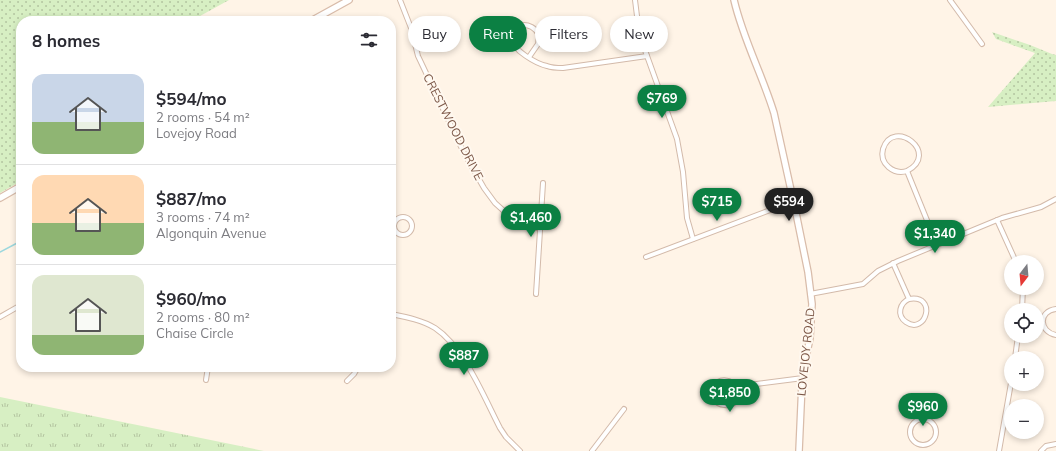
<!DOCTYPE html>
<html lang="en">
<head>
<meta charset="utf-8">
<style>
	:root { --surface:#fff; --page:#f2f2f3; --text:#2b2b33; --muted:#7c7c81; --line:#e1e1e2; --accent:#0b8043 }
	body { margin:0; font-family:Mulish,sans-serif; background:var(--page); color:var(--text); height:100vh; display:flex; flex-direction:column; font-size:15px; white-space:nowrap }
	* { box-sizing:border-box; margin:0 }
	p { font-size:13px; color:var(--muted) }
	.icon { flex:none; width:22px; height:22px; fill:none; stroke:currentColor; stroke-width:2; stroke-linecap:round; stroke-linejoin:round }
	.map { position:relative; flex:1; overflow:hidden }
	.details { position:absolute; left:16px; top:16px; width:380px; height:356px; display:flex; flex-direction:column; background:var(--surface); border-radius:16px; box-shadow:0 2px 6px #0003 }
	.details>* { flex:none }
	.banner { position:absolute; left:408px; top:16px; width:380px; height:36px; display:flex; gap:8px }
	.needle { width:26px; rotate:196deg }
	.buttons { position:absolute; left:1004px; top:255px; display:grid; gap:8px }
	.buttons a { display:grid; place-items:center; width:40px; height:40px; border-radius:50%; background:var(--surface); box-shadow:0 2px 6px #0003; font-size:20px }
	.price { position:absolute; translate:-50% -34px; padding:0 9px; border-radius:14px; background:var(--accent); color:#fff; font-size:13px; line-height:26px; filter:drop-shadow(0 1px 2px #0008) }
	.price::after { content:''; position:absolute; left:50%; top:24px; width:12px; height:9px; margin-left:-6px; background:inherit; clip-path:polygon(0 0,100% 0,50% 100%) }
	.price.on { background:#222; color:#fff }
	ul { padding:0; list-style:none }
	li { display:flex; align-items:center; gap:12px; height:100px; padding:0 16px }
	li+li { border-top:1px solid var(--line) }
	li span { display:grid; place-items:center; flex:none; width:112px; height:80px; border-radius:12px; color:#555 }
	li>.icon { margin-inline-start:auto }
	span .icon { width:48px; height:48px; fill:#fffc; stroke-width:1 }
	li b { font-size:17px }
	h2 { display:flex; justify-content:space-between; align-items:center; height:48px; padding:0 16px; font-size:17px }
	.chip { padding:0 14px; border-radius:18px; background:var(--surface); box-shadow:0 2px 6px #0003; font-size:14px; line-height:36px }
	.chip.on { background:var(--accent); color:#fff }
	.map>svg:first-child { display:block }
	.grass { fill:url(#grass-tufts) }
	.park { fill:url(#park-dots) }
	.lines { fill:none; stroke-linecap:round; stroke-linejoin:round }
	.stream { stroke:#9dd8de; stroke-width:1.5 }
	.street-casing { stroke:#d3baaa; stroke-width:6 }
	.secondary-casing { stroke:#d9bcaa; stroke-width:8 }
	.street { stroke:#fff; stroke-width:4 }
	.secondary { stroke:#fff; stroke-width:5.5 }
	.labels { text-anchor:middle; stroke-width:4; stroke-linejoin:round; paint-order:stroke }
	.street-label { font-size:12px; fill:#7c5747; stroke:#fff8ef }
</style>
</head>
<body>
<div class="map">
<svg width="1056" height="451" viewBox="0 0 1056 451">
	<defs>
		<pattern id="grass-tufts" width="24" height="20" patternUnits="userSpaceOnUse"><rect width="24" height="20" fill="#d7efc3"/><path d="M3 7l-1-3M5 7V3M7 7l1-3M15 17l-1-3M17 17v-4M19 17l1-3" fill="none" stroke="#b3c4a0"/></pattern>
		<pattern id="park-dots" width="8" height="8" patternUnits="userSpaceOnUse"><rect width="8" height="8" fill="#d7efc3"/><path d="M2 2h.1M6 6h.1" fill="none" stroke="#b3c4a0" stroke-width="1.8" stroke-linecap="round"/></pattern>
	</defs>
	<rect width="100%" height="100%" fill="#fff4e7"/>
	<polygon class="grass" points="0,397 264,451 0,451"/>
	<g class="park">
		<polygon points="0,0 229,0 191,21 21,21 21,181 0,193"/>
		<polygon points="992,32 1030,45 1052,54 1056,55 1056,101 988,107 1035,53 996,39"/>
	</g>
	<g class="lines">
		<polyline class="stream" points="0,252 21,241"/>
		<g class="street-casing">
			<g id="street">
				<polyline points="400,0 411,28 418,56 464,153 484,188 495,203 505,212 516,219 540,229"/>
				<polyline points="635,0 637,16 642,42 677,139 683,172 687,218 693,239"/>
				<polyline points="950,0 982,44"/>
				<path d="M529,57L538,44L539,35C532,20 510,22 512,39C512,50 537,64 547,66C552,68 557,68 563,68L647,56"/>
				<path d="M907,171C894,175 879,164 883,149C893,117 941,153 907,171L937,245"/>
				<circle cx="403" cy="226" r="9"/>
				<polyline points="997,220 1016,262"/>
				<polyline points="646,257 794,201"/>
				<path d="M893,263L909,299C900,303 896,315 906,322C926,336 938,294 909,299"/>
				<polyline points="536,294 543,183"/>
				<polyline points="810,294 863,284 878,271 898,261 1002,218 1041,207 1056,199"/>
				<path d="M1056,309C1038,311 1039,332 1056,335"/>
				<polyline points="1022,310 1023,288"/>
				<path d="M391,314C406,317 422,320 435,328C464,347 484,397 500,428L506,437L520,451"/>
				<polyline points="0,317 21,305"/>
				<polyline points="1015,358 1018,336"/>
				<polyline points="206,380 208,367"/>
				<polyline points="347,381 354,374 358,367"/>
				<path d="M737,388C732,379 719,377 714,387C703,408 745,414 737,388L741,386L803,378"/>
				<circle cx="923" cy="432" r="13"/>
				<polyline points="592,451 624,409"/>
				<polyline points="999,451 1011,383"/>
				<polyline points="1041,451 1046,446 1056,444"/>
			</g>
		</g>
		<g class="secondary-casing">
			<g id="secondary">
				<path d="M734,0C743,39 762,74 774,113L796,213L808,272L812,304L810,338L805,362L802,383L799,451"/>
				<polyline points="311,21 349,0"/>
				<polyline points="0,198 21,186"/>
			</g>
		</g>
		<use href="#street" class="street"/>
		<use href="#secondary" class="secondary"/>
	</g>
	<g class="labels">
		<g class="street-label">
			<text transform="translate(453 127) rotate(63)" y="4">CRESTWOOD DRIVE</text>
			<text transform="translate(806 352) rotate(-84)" y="4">LOVEJOY ROAD</text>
		</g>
	</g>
</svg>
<div class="buttons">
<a><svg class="needle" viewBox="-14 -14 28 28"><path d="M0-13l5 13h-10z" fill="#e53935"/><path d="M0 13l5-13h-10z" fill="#7c7c81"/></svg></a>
<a><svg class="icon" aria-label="locate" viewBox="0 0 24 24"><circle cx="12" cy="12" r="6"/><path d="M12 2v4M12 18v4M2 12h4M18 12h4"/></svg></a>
<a>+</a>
<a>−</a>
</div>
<b class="price" style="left:662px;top:119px">$769</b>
<b class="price" style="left:717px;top:222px">$715</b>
<b class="price on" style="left:789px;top:222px">$594</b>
<b class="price" style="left:531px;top:238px">$1,460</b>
<b class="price" style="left:935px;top:254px">$1,340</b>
<b class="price" style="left:464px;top:376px">$887</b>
<b class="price" style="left:730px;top:413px">$1,850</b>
<b class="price" style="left:923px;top:427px">$960</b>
<div class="banner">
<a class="chip">Buy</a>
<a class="chip on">Rent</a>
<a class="chip">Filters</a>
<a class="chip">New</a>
</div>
<section class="details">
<h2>8 homes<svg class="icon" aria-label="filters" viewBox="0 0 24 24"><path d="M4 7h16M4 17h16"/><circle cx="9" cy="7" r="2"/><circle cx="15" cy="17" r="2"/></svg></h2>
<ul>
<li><span style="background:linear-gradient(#c9d6e8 60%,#8fb573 0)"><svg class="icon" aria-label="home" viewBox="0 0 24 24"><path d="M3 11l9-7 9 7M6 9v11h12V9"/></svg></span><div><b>$594/mo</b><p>2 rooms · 54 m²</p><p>Lovejoy Road</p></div></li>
<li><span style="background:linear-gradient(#ffd9b3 60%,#8fb573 0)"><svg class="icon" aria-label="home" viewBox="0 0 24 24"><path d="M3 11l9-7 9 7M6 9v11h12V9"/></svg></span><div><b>$887/mo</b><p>3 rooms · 74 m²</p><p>Algonquin Avenue</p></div></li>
<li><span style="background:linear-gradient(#dfe7d0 75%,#8fb573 0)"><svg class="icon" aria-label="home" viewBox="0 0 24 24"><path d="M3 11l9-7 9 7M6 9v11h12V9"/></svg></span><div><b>$960/mo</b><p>2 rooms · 80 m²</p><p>Chaise Circle</p></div></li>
</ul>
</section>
</div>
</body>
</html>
